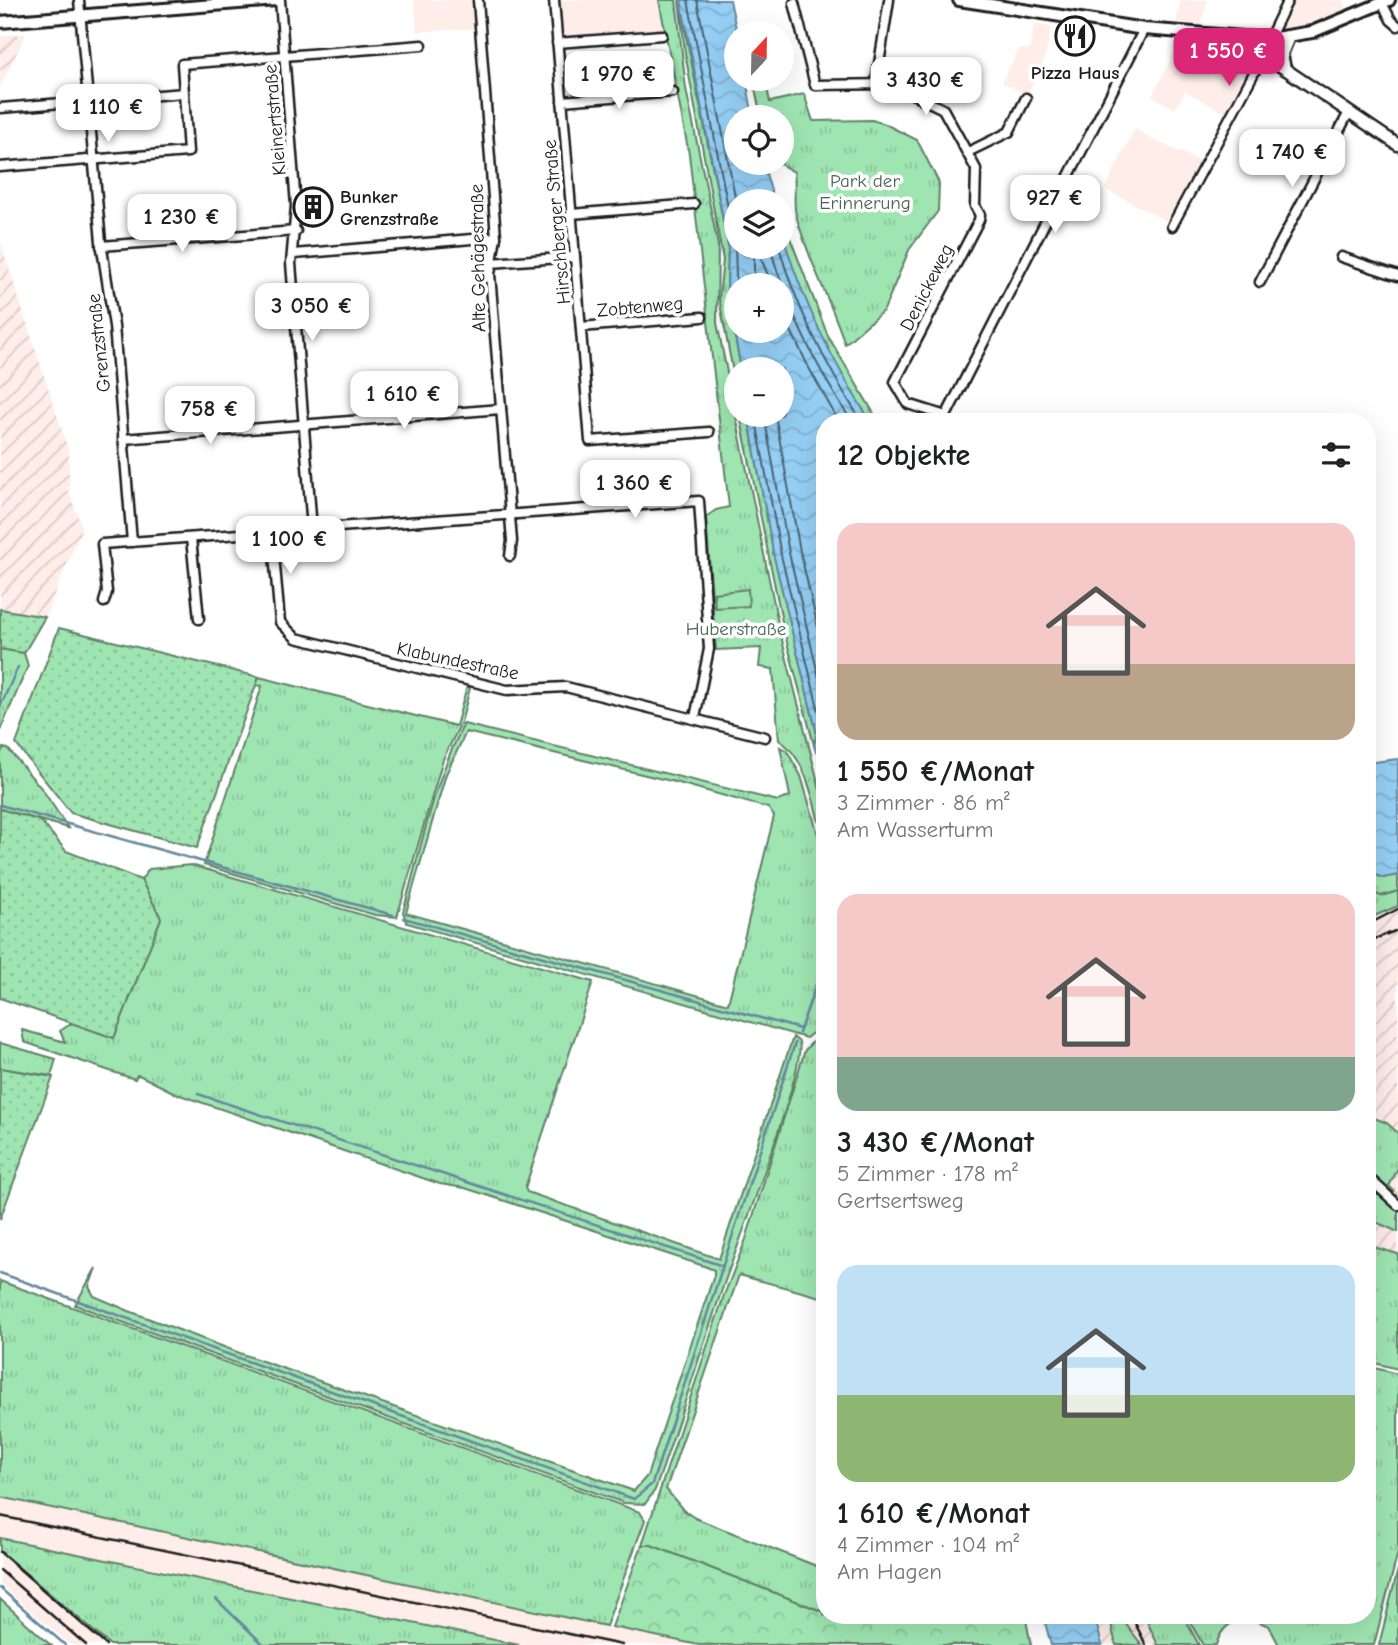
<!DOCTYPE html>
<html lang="de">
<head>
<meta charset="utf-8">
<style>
	:root { --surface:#fff; --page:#f6f6f6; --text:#202124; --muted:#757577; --accent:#db2777 }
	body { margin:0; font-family:"Comic Neue",sans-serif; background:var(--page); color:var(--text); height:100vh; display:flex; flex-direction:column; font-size:26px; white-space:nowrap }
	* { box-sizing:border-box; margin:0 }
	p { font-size:23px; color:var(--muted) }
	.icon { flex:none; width:38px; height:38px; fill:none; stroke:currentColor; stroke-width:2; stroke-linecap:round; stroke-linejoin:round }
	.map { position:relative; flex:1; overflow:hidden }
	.sheet { position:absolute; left:816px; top:413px; width:560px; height:1211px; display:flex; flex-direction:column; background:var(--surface); border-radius:28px; box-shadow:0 7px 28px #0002 }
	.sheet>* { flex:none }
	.needle { width:46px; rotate:22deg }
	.fabs { position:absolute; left:724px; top:21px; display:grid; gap:14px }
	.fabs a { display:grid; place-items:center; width:70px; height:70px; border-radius:50%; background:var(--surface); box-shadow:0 7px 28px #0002; font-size:35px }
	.price { position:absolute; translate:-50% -60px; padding:0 16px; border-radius:14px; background:#fff; color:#222; font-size:23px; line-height:46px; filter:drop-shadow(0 2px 4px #0008) }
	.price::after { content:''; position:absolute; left:50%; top:42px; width:21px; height:16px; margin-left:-10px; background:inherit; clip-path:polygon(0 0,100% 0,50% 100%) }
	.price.active { background:var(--accent); color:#fff }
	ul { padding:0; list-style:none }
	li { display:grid; align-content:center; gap:14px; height:371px; padding:0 21px }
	li span { display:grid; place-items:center; height:217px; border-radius:21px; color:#555 }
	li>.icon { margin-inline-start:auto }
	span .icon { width:126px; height:126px; fill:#fffc; stroke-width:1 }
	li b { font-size:30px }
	h2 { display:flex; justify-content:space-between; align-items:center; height:84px; padding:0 21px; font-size:30px }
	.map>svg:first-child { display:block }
	.built { fill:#feede9 }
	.industrial { fill:url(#industrial-furrows) }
	.grass { fill:url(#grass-tufts); stroke:#5e8067; stroke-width:2; fill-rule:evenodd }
	.forest { fill:url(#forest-crowns); stroke:#5e8067; stroke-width:2 }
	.garden { fill:url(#garden-dots); stroke:#5e8067; stroke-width:2 }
	.pitch { fill:#9fe5b2; stroke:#5e8067; stroke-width:2 }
	.water { fill:url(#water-waves); stroke:#65879e; stroke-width:2; fill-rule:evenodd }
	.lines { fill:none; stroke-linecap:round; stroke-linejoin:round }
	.shore { stroke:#4c6473; stroke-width:2 }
	.stream { stroke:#65879e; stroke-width:2.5 }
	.minor-casing { stroke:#1c1c1c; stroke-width:13 }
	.tertiary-casing { stroke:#1c1c1c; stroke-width:15 }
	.secondary-casing { stroke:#1c1c1c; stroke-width:16 }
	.minor { stroke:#fff; stroke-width:8 }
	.tertiary { stroke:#fff; stroke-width:10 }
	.secondary { stroke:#fff; stroke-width:10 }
	.rail { stroke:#1c1c1c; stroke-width:2.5 }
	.labels { text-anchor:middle; stroke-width:7; stroke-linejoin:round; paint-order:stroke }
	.poi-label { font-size:19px; font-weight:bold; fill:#1c1c1c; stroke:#fff }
	.street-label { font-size:19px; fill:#1c1c1c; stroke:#fff }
	.park-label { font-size:19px; fill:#4a6250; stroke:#fff }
</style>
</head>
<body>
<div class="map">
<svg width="1398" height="1645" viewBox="0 0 1398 1645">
	<defs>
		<pattern id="industrial-furrows" width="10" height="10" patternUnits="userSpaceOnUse" patternTransform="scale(1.75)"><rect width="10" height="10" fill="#feede9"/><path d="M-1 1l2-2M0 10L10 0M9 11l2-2" fill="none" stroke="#d9cbc7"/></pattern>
		<pattern id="grass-tufts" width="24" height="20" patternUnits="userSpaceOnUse" patternTransform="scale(1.75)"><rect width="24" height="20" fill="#9fe5b2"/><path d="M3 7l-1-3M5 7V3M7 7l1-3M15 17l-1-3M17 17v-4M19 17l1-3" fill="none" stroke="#88c498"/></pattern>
		<pattern id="forest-crowns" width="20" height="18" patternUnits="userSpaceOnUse" patternTransform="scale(1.75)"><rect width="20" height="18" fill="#9fe5b2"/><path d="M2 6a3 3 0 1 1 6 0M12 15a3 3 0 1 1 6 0" fill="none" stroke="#88c498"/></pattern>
		<pattern id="garden-dots" width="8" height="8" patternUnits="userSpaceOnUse" patternTransform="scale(1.75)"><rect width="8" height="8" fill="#9fe5b2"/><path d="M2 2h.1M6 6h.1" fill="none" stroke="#88c498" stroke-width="1.8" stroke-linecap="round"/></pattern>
		<pattern id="water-waves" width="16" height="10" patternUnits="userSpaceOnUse" patternTransform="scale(1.75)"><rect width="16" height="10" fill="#95cff5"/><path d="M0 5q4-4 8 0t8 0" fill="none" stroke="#80b1d1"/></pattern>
	</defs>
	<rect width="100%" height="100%" fill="#fff"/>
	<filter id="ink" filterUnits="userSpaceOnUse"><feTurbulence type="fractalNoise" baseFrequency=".0143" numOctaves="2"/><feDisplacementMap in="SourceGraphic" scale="14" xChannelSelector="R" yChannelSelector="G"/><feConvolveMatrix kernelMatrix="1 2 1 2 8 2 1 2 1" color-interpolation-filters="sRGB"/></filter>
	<g filter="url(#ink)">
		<g class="built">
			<polygon points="414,0 473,0 475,28 417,32"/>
			<polygon points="556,0 659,0 666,32 560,41"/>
			<polygon points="1181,0 1208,0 1201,24 1176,22"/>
			<polygon points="1296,0 1343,0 1347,9 1314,22 1281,29"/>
			<polygon points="1034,24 1051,27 1045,58 1027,95 1002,82 1019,49 1030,50"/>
			<polygon points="1178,45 1226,50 1247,58 1248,68 1225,113 1185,91 1175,109 1152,96"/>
			<polygon points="1135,128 1149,138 1200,161 1168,222 1105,189"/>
			<polygon points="0,1497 337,1570 699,1645 519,1645 0,1538"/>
			<polygon points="0,1551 110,1645 70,1645 0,1584"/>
		</g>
		<g class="industrial">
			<polygon points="26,34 0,87 0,36"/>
			<polygon points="0,241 69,452 69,492 82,528 45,617 0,609"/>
			<polygon points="1367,871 1383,878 1398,875 1398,1254 1367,1245"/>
			<polygon points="1094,1615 1148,1615 1162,1645 1102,1645"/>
		</g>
		<g class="grass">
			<path d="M659,0H676L686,89L718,245L717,323L779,628L824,806V843C815,811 809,759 779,740L773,669L759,667L761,648L716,650L706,517L716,510L729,507L689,154Z"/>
			<polygon points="679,0 728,245 727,294 741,369 737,369 737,393 719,298 723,260 685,53"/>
			<path d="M753,79H765L770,102L804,94L813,121L872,120L885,124L917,140L939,183L938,211L909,250L884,310L845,344C831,301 808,260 796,215C793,206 796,185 794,172L778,163H782V117H761Z"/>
			<path d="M782,217L828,336L879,422H871C838,372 782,276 782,217Z"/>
			<polygon points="740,415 748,415 774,557 817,734 814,745 784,631"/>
			<polygon points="0,649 24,653 28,666 0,731"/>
			<polygon points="259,677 456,726 467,686 470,688 461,723 443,759 397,917 375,915 204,865 262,686 256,685"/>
			<path d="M464,724L778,801L790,796L780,747L787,751L801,776L824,855V1024L806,1038L407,923L403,912C421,849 433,782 464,724ZM466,732L675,782L768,808L774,816L728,1004L406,913L446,774Z"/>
			<polygon points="3,748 8,749 42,789 68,828 0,809 0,755"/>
			<path d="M191,865L593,982L525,1188L527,1192L719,1259L793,1037L799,1042C807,1066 737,1246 725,1281C701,1350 680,1420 655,1490L645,1504L624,1503L75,1305L96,1268L89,1287L94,1296L129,1311L245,1355L634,1491L647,1476L714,1275V1270L704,1266L465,1188L440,1184L177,1094L141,1076L137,1075L135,1079L125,1076L24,1042L22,1030L65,1042L60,1031L72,1023L114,1038L161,918L141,880L149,869Z"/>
			<polygon points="1367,890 1381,896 1398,891 1398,906 1367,919"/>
			<polygon points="824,1029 824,1298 739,1275 666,1489 683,1510 695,1518 824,1569 824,1612 651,1545 642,1545 723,1298 746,1239 805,1050"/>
			<polygon points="0,1043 56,1059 51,1076 0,1068"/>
			<polygon points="1367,1115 1387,1123 1398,1133 1398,1168 1389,1186 1394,1191 1390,1195 1367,1169"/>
			<polygon points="1373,1195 1381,1195 1398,1211 1398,1232 1367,1218 1367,1200"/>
			<polygon points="1367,1245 1398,1254 1398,1369 1367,1361"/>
			<polygon points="0,1281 640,1512 645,1520 606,1626 0,1497"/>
			<path d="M1367,1366L1398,1374V1552L1374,1645H1279L1269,1626L1249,1618C1231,1620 1221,1628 1216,1645H1203L1186,1615H1367Z"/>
			<polygon points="0,1538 519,1645 110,1645 0,1551"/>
			<polygon points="1398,1569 1398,1645 1379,1645"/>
			<polygon points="0,1599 46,1641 51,1645 0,1645"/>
			<polygon points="1144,1615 1183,1615 1199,1645 1158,1645"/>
		</g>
		<g class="forest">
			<polygon points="1367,871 1383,878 1398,875 1398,891 1381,896 1367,890"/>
			<polygon points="642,1545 651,1545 824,1612 824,1615 850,1622 854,1615 1025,1615 1031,1645 699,1645 612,1627"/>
			<polygon points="1109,1615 1125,1615 1125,1623 1142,1645 1116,1645"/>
		</g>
		<g class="garden">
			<polygon points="0,609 45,617 24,653 0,649"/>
			<polygon points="59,628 259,677 197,848 71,813 16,744"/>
			<polygon points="0,809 41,821 66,851 141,880 161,918 114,1038 0,998"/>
			<polygon points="0,1068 53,1077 0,1219"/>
		</g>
		<polygon class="pitch" points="748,589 749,606 715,608 714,593"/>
		<g class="water">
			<path d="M681,0H730L737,33V79H746L753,117H737V163H763L774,201H737V247H782V232C801,299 833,363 871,422H824V758L823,751L816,752L814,745L817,734L774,557L748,415H782V369H741L727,294L728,245ZM737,285H782V331H737Z"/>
			<polygon points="1398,759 1398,875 1383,878 1367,871 1367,763"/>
			<polygon points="1043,1615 1094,1615 1102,1645 1051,1645"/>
		</g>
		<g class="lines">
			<g class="shore">
				<polyline points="688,0 735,244 737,307"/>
				<polyline points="697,0 737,207"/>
				<path d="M770,247C787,308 817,369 852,422"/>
				<path d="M779,247C796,308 828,369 862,422"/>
				<polyline points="754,285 754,254 758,251 772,285"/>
				<polyline points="782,312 809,368 839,422"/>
				<polyline points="755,415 781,555 824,733 824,745"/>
				<polyline points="764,415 789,553 824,699"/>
				<polyline points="775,415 800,551 824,653"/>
			</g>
			<g class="stream">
				<polyline points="0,707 18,667"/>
				<polyline points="0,805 393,915"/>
				<polyline points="404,918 800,1029"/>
				<polyline points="799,1033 824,962"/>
				<polyline points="198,1094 723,1266"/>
				<polyline points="0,1273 634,1499 652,1484 795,1043"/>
				<polyline points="0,1588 65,1645"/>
				<polyline points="216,1599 264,1645"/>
			</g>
			<g class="minor-casing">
				<g id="minor">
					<polyline points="79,0 101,242 114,326 132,542"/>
					<polyline points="280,0 296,206 291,263 312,529"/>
					<polyline points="478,0 496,237 490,274 512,541 510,556"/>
					<polyline points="554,0 590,441 709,432"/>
					<polyline points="794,3 815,85 892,84 943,109 976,169 975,206 980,215 979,220 895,382 908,404 946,416 1144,29"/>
					<polyline points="1382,3 1391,20 1398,26"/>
					<polyline points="1269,39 1288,0"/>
					<polyline points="557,43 662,35"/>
					<polyline points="876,83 889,0"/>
					<polyline points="562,101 673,92"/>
					<polyline points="1,108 184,93"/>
					<polyline points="968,152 1009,132 1026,98"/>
					<polyline points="0,167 188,152 182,64 422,45"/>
					<polyline points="571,214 694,204"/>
					<polyline points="1172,226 1263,56"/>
					<polyline points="101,246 296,231"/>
					<polyline points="294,254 496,237"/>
					<polyline points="1341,257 1398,276"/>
					<polyline points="491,263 575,257"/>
					<polyline points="1260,282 1349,112"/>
					<polyline points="581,327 702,317"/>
					<polyline points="123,439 501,409"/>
					<polyline points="272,532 280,622 296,638 507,690 566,687 765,737"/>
					<polyline points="191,538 199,619"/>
					<polyline points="104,602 107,592 102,544 699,501 709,649 695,718"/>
					<polyline points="1373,1182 1398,1205"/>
				</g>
			</g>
			<g class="tertiary-casing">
				<g id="tertiary">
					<polyline points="1229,37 1285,69 1398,145"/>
					<polyline points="1285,69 1282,54 1289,37"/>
				</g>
			</g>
			<g class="secondary-casing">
				<g id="secondary">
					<polyline points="959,0 1144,29 1269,39 1312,32 1389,0"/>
					<polyline points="0,22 277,0"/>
				</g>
			</g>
			<use href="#minor" class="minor"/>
			<use href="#tertiary" class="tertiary"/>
			<use href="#secondary" class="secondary"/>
			<g class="rail">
				<polyline points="1367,925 1398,909"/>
				<polyline points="1367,942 1395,931"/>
				<polyline points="0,1516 622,1645"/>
				<polyline points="0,1552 106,1645"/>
				<polyline points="0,1570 86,1645"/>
				<polyline points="1131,1615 1146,1645"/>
			</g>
		</g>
	</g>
	<defs>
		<g id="restaurant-ring" transform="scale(2.0125)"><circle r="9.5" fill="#fff" stroke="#1c1c1c" stroke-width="1.5"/><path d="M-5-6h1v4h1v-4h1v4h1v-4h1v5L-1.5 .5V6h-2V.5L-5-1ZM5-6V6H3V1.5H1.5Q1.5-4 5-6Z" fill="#1c1c1c"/></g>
		<g id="building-ring" transform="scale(2.0125)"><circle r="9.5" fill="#fff" stroke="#1c1c1c" stroke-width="1.5"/><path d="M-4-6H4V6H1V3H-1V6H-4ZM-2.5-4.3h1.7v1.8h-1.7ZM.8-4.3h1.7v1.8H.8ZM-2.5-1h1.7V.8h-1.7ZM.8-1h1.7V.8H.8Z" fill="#1c1c1c"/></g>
	</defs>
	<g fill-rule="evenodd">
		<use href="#restaurant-ring" x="1075" y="36"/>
		<use href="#building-ring" x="313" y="207"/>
	</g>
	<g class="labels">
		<g class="poi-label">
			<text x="1075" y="79">Pizza Haus</text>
			<text x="340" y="203" text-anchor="start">Bunker<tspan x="340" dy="22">Grenzstraße</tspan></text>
		</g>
		<g class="street-label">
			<text transform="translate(274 120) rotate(-95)" y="7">Kleinertstraße</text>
			<text transform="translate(556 222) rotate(-95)" y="7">Hirschberger Straße</text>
			<text transform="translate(477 258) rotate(-91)" y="7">Alte Gehägestraße</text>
			<text transform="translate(926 287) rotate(-63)" y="7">Denickeweg</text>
			<text transform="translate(640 306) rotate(-5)" y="7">Zobtenweg</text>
			<text transform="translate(98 343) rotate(-96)" y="7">Grenzstraße</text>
			<text transform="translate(458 660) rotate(12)" y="7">Klabundestraße</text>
		</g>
		<g class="park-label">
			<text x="865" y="187">Park der<tspan x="865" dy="22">Erinnerung</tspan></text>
			<text x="736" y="635">Huberstraße</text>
		</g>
	</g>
</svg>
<div class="fabs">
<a><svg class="needle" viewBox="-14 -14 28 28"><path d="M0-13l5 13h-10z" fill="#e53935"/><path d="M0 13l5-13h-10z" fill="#757577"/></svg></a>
<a><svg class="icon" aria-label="locate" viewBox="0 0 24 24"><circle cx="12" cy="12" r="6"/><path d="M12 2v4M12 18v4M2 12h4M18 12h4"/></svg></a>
<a><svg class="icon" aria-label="layers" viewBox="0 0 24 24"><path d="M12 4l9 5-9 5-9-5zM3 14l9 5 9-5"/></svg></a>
<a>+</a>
<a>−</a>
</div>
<b class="price active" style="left:1229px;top:88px">1 550 €</b>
<b class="price" style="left:619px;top:111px">1 970 €</b>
<b class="price" style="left:926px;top:117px">3 430 €</b>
<b class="price" style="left:108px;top:144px">1 110 €</b>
<b class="price" style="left:1292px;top:189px">1 740 €</b>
<b class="price" style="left:1055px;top:235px">927 €</b>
<b class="price" style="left:182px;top:254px">1 230 €</b>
<b class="price" style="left:312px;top:343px">3 050 €</b>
<b class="price" style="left:404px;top:431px">1 610 €</b>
<b class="price" style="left:210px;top:446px">758 €</b>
<b class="price" style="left:635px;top:520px">1 360 €</b>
<b class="price" style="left:290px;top:576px">1 100 €</b>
<section class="sheet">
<h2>12 Objekte<svg class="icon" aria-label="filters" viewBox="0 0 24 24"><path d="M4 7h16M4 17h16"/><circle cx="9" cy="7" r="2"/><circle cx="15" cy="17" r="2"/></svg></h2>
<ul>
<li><span style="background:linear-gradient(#f6c9c9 65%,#b9a48a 0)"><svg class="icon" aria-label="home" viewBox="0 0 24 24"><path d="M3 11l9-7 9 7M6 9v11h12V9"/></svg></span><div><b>1 550 €/Monat</b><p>3 Zimmer · 86 m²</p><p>Am Wasserturm</p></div></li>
<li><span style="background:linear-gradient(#f6c9c9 75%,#7fa58c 0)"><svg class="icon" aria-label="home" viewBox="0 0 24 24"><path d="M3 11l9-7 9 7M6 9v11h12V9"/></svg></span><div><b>3 430 €/Monat</b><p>5 Zimmer · 178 m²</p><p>Gertsertsweg</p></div></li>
<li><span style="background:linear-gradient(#bfe0f5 60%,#8fb573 0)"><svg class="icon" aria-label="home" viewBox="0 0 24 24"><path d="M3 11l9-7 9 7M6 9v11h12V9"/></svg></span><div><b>1 610 €/Monat</b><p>4 Zimmer · 104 m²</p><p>Am Hagen</p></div></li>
</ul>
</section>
</div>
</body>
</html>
